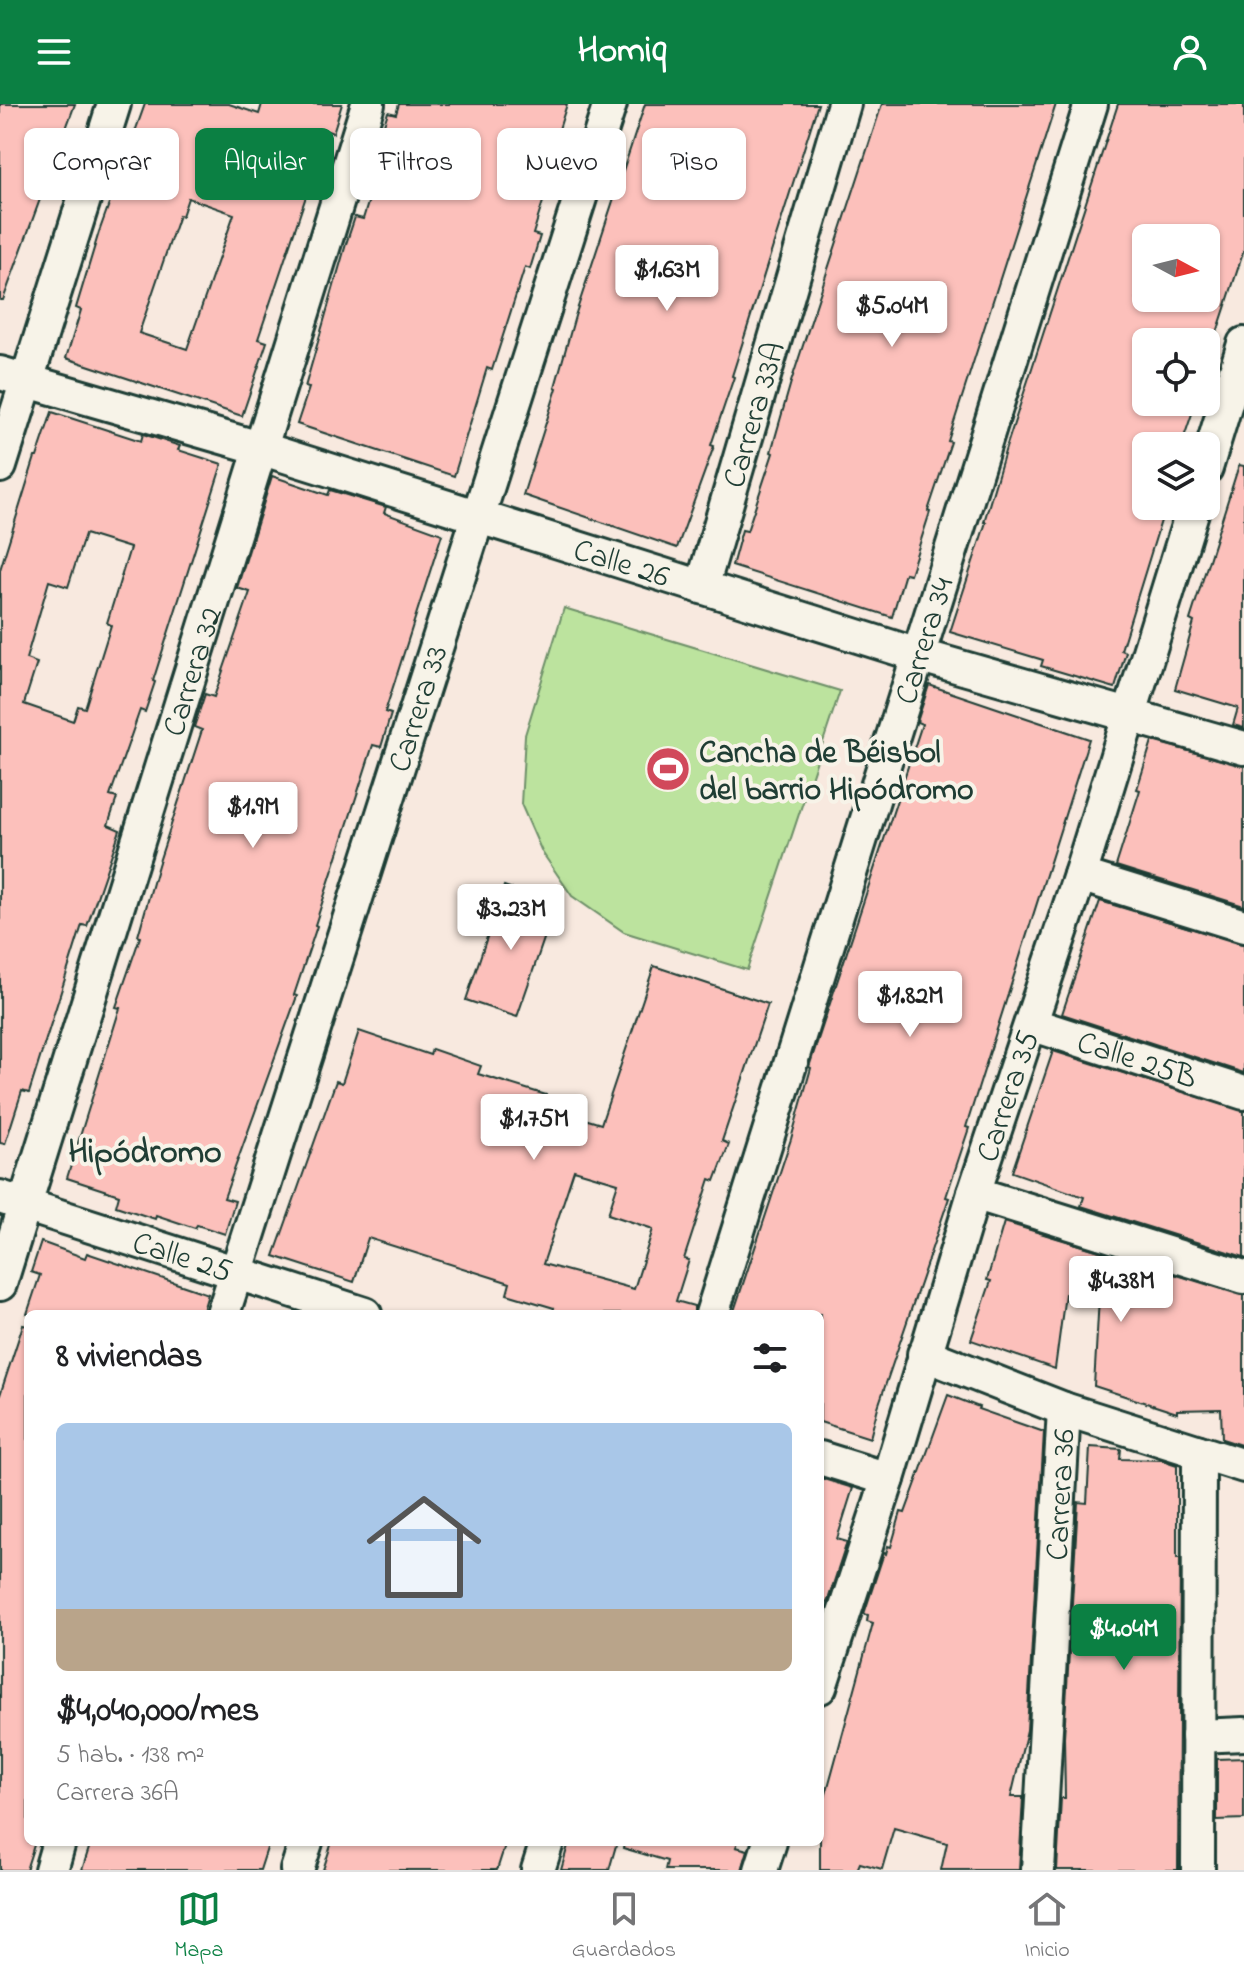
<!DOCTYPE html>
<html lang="es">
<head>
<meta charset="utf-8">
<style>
	:root { --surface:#fff; --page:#f2f2f2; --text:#202124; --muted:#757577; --line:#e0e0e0; --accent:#0b8043 }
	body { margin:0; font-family:"Indie Flower",sans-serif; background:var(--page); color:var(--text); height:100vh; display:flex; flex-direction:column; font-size:30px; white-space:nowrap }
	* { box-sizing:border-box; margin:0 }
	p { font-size:26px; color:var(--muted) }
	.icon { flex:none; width:44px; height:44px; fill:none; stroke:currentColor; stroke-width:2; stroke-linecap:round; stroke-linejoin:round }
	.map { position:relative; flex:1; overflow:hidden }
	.drawer { position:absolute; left:24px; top:1206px; width:800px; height:536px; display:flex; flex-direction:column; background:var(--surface); border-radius:12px; box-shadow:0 2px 6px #0004 }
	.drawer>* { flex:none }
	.top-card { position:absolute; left:24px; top:24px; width:800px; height:72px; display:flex; gap:16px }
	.needle { width:52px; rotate:97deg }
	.tools { position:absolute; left:1132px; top:120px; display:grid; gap:16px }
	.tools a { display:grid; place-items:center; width:88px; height:88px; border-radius:12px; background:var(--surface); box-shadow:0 2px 6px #0004; font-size:40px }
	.price { position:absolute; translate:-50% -68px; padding:0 18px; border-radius:8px; background:#fff; color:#222; font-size:26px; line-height:52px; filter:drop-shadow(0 2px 4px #0008) }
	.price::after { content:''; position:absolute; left:50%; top:48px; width:24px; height:18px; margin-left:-12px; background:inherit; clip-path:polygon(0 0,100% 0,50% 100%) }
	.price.selected { background:var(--accent); color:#fff }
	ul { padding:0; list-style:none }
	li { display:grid; align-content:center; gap:16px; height:424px; padding:0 32px }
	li+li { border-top:2px solid var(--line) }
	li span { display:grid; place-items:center; height:248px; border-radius:12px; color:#555 }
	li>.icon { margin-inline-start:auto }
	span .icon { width:144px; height:144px; fill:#fffc; stroke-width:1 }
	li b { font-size:34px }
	h2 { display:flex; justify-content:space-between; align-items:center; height:96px; padding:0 32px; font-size:34px }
	.pill { padding:0 28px; border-radius:12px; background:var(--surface); box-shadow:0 2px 6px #0004; font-size:28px; line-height:72px }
	.pill.selected { background:var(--accent); color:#fff }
	header { display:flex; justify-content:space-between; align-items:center; height:104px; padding:0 32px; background:var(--accent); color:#fff; font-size:36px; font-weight:700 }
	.menu { display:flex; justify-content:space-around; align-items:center; height:112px; border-top:2px solid var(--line); background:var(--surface); font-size:22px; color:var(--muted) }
	.menu a { display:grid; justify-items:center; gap:4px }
	.menu .selected { color:var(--accent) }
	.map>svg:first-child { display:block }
	.green { fill:#bce39e; stroke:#6e9069; stroke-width:2 }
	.building { fill:#fcc0bb; stroke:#1f3d34; stroke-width:2; fill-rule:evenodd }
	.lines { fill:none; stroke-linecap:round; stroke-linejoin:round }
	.minor-casing { stroke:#1f3d34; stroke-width:38 }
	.minor { stroke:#f7f3e8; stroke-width:32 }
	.labels { text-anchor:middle; stroke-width:8; stroke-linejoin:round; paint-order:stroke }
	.street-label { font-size:32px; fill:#1f3d34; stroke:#f7f3e8 }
	.poi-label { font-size:32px; font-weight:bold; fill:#1f3d34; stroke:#f7f3e8; text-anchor:start }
	.neighbourhood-label { font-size:34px; font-weight:bold; fill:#1f3d34; stroke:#f7f3e8 }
</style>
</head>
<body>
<header><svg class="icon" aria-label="menu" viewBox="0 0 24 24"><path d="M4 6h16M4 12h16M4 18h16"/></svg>Homiq<svg class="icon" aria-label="person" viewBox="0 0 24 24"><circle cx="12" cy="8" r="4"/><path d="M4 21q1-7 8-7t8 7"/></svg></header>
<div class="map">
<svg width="1244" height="1766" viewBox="0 0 1244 1766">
	<rect width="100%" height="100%" fill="#f8e9df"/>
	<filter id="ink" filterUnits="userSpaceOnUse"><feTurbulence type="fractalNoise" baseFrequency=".0125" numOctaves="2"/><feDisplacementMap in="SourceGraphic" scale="16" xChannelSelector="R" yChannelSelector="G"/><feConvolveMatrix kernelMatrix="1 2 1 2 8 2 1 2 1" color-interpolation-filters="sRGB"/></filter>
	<g filter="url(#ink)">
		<polygon class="green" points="564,504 840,587 747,866 624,828 572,792 542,748 521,700 525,631"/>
		<g class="building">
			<polygon points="0,0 75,0 3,196 0,196"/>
			<path d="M145,0H229L259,10L262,0H342L333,29L328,27L258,235L267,238L242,312L66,254L81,206L76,204L99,128ZM188,94L234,110L187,245L139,229L179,111L182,112Z"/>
			<polygon points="399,0 567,0 548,60 554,62 533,130 540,132 530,165 525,163 492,266 487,264 454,372 297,320 309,284 305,283 346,140 355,113 363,115 385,44 377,42 388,8 396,10"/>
			<polygon points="645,0 818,0 732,272 734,273 711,341 714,342 677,444 523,391 557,284 555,283 575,212"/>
			<polygon points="882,0 1056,0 948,337 951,338 928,407 930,408 910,470 905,469 892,513 732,462 742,426 747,427 773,349 771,348 791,278"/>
			<path d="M1118,0H1244V146L1211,247H1206V238H1146V298H1196L1181,342H1146V402L1164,407L1121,546L1126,548L1115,584L1041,562L1043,556L950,528L986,418H984L1005,347ZM1146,134H1206V194H1136L1146,164Z"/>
			<path d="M52,308L141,337L143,330L180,342L178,346L222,360L153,577L155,578L145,608L140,606L110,692L117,694L108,721L120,726L87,822L82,821L29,989L22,987L5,1040L0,1039V466L35,353H37ZM85,430L130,444L107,519L111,521L85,604L78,602L73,617L24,600L37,559L26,555L49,477L68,483Z"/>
			<polygon points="1239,361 1244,362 1244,624 1233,621 1238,604 1175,585 1194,518 1190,516"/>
			<polygon points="272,372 328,391 330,386 386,403 384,409 442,430 385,608 391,610 381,643 373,641 315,821 317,822 294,891 297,892 224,1094 235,1097 225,1130 197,1121 195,1124 156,1111 155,1115 116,1102 119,1091 67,1074 120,904 116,903 140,833 138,832 158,761 202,626 194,623 205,590 214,593 250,488 237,484"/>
			<polygon points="929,581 1089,635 966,1023 969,1024 946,1093 949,1094 878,1303 870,1334 820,1318 820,1210 733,1210 791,1035 811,964 809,963 922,620 917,618"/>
			<polygon points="1152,637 1244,662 1244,802 1116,762 1140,686 1137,685"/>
			<polygon points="504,782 556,800 517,913 466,896"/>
			<polygon points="1100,797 1244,840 1244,969 1062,910"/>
			<path d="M654,862L768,900L722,1037L729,1040L715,1077L710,1075L684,1155L689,1156L676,1197L694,1202V1210H552L554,1204L507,1190L510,1179L368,1134L354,1178L274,1152L336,977L342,979L359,927L430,951L432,945L481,962L478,970L546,991L542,1002L601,1020ZM574,1066L618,1079L608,1110L653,1125L634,1185L543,1160Z"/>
			<polygon points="1053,947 1244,1007 1244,1153 1081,1102 1084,1093 1012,1068"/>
			<polygon points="1004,1118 1244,1191 1244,1342 1222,1335 1221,1305 1177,1306 1177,1309 1094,1282 1099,1193 1065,1190 1055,1265 971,1236 991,1177 987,1176"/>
			<polygon points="41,1138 85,1154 87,1149 208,1190 202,1210 27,1210 40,1171 31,1168"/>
			<polygon points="23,1221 28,1222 28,1738 35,1738 26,1766 0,1766 0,1291"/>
			<polygon points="948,1291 979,1303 978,1305 1044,1328 1027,1626 1011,1693 1023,1693 1019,1766 941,1766 947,1739 894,1724 882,1765 860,1759 857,1766 820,1766 820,1712 873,1519 867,1517 868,1511 864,1510 884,1449 886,1450 888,1442 891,1443 901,1408 905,1409"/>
			<polygon points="1090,1343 1121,1345 1120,1355 1162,1356 1177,1361 1177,1454 1180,1454 1178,1766 1057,1766 1061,1694 1065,1694 1064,1633 1078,1398 1087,1399"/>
			<polygon points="820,1374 853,1384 837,1435 847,1438 827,1499 820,1497"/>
			<polygon points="1244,1654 1244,1715 1217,1716 1217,1655"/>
			<polygon points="91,1738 269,1738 260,1766 82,1766"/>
			<polygon points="332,1738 506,1738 497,1766 323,1766"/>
			<polygon points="569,1738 617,1738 609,1766 561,1766"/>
			<polygon points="624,1738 738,1738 736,1743 748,1746 742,1766 665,1766 667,1757 623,1744"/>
		</g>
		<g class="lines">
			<g class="minor-casing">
				<g id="minor">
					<path id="s1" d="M0,269L260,344L918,551L1244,644"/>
					<polyline points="0,362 114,0"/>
					<polyline points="1206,364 1244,240"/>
					<path id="s2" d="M702,483L844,0"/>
					<polyline points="1080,771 1244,822"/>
					<path id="s3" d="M1031,920L1244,989"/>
					<polyline points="974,1089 1244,1173"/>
					<path id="s4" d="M0,1093L365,1210"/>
					<path id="s5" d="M0,1180L368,0"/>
					<path id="s6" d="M223,1210L610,0"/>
					<path id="s7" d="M712,1210L1091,0"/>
					<polyline points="924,1250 1064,1305 1244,1362"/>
					<polyline points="820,1354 888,1375"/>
					<path id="s8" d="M820,1583L888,1375L974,1089L1080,771L1194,402"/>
					<polyline points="1198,1632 1244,1630"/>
					<polyline points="51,1766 59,1738"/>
					<polyline points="297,1766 306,1738"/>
					<polyline points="538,1766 547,1738"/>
					<polyline points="761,1766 770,1738"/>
					<path id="s9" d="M1038,1766L1064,1305"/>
					<polyline points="1198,1766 1199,1348"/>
				</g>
			</g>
			<use href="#minor" class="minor"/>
		</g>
	</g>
	<defs>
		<g id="stadium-disc" transform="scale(2.3)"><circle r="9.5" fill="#d1495b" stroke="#f7f3e8"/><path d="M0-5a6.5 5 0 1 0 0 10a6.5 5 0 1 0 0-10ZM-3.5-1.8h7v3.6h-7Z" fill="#fff"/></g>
	</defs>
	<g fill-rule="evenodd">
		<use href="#stadium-disc" x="668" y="665"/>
	</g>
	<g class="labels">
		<g class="street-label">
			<text dy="11" stroke="none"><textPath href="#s2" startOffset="180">Carrera 33A</textPath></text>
			<text dy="11" stroke="none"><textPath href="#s1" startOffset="650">Calle 26</textPath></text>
			<text dy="11" stroke="none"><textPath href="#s7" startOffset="706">Carrera 34</textPath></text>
			<text dy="11" stroke="none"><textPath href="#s5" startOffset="642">Carrera 32</textPath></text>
			<text dy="11" stroke="none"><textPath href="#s6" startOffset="636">Carrera 33</textPath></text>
			<text dy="11" stroke="none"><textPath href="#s3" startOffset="112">Calle 25B</textPath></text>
			<text dy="11" stroke="none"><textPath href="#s8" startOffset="620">Carrera 35</textPath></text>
			<text dy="11" stroke="none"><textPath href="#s4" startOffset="192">Calle 25</textPath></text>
			<text dy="11" stroke="none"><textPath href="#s9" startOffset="376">Carrera 36</textPath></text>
		</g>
		<g class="poi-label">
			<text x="699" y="658">Cancha de Béisbol<tspan x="699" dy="37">del barrio Hipódromo</tspan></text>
		</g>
		<g class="neighbourhood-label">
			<text x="145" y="1058">Hipódromo</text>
		</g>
	</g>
</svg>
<div class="tools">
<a><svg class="needle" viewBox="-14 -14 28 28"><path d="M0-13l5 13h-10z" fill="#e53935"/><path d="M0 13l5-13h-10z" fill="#757577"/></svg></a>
<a><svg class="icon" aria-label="locate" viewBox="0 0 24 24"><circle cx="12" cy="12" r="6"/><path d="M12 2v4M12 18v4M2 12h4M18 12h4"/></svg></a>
<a><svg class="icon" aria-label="layers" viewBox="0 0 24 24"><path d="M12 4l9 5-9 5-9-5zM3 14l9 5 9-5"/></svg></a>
</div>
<b class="price" style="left:667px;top:209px">$1.63M</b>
<b class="price" style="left:892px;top:245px">$5.04M</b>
<b class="price" style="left:253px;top:746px">$1.9M</b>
<b class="price" style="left:511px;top:848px">$3.23M</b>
<b class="price" style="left:910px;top:935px">$1.82M</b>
<b class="price" style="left:534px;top:1058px">$1.75M</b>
<b class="price" style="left:1121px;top:1220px">$4.38M</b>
<b class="price selected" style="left:1124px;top:1568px">$4.04M</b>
<div class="top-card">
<a class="pill">Comprar</a>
<a class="pill selected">Alquilar</a>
<a class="pill">Filtros</a>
<a class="pill">Nuevo</a>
<a class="pill">Piso</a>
</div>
<section class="drawer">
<h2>8 viviendas<svg class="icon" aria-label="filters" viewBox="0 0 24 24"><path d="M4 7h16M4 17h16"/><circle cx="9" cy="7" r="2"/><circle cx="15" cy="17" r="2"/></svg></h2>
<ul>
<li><span style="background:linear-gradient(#a9c7e8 75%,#b9a48a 0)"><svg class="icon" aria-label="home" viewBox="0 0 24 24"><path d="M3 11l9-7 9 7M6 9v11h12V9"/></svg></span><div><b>$4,040,000/mes</b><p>5 hab. · 138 m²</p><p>Carrera 36A</p></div></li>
</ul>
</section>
</div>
<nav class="menu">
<a class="selected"><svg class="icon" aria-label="map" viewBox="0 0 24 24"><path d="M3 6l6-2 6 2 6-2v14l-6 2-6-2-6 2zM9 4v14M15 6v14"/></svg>Mapa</a>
<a><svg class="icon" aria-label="saved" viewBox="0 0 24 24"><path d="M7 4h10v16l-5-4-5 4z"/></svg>Guardados</a>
<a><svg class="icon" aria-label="home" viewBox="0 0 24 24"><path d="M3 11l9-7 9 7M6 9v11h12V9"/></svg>Inicio</a>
</nav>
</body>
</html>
